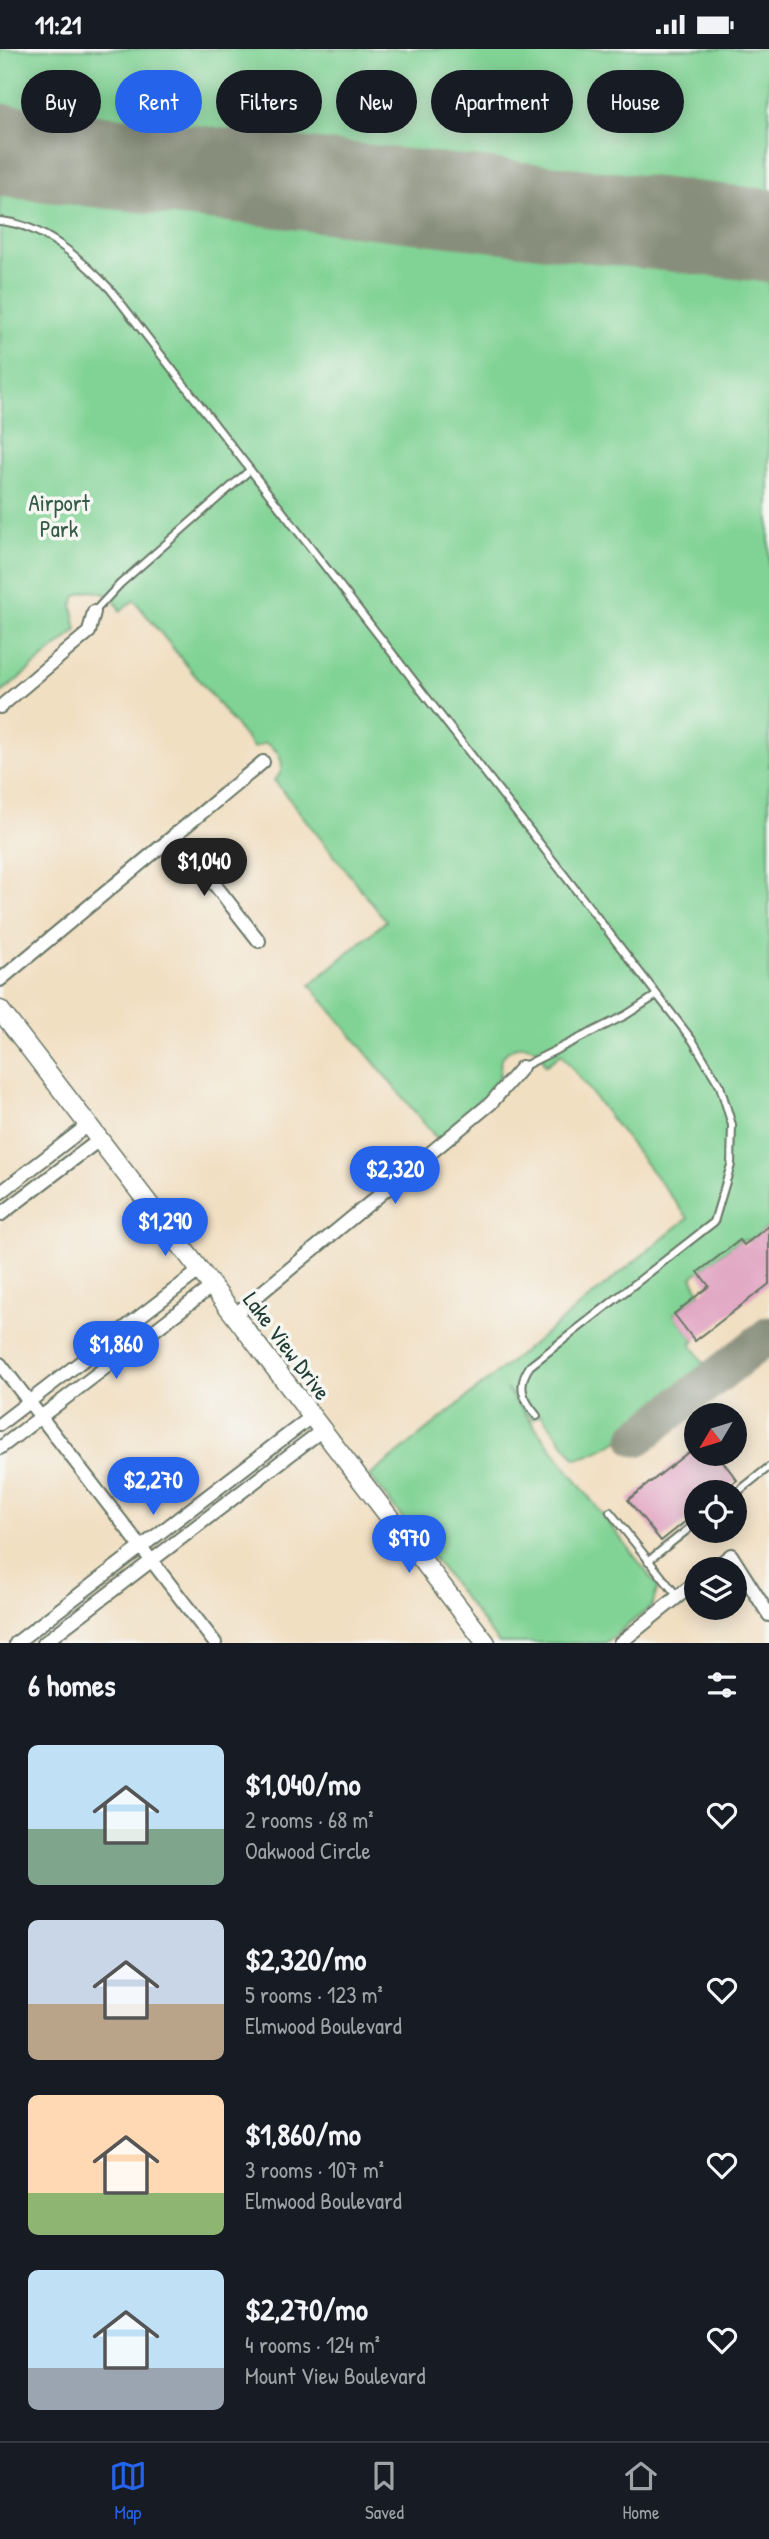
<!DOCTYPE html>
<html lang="en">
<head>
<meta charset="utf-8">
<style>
	:root { --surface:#171b24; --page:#20242c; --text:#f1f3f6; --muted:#9ea1a6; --line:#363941; --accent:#2563eb }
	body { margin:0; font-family:"Patrick Hand",sans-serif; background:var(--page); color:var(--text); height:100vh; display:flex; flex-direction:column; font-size:26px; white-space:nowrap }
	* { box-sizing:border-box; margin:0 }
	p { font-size:23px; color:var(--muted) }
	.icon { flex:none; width:38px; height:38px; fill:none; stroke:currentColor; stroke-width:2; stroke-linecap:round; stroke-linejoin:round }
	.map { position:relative; height:1594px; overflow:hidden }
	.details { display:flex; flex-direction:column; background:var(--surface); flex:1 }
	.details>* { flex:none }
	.top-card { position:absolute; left:21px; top:21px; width:728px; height:63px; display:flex; gap:14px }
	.needle { width:46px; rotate:232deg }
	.tools { position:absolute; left:684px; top:1354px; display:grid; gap:14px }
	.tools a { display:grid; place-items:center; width:63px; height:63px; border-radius:50%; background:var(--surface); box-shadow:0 4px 18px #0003; font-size:35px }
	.price { position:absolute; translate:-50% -60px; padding:0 16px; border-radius:24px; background:var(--accent); color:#fff; font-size:23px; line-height:46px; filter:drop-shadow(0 2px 4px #0008) }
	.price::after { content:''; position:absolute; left:50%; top:42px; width:21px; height:16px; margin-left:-10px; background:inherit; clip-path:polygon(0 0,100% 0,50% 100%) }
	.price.selected { background:#222; color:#fff }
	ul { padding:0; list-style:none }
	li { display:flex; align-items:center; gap:21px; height:175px; padding:0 28px }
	li span { display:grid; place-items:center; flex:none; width:196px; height:140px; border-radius:10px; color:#555 }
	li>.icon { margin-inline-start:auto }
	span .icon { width:84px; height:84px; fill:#fffc; stroke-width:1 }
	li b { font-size:30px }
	h2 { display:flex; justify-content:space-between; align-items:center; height:84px; padding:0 28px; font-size:30px }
	.chip { padding:0 24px; border-radius:32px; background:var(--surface); box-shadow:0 4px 18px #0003; font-size:24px; line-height:63px }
	.chip.selected { background:var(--accent); color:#fff }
	.status { display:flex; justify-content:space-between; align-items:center; height:49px; padding:0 35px; background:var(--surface); direction:ltr }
	.status svg { height:19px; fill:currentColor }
	.dock { display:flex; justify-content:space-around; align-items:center; height:98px; border-top:2px solid var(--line); background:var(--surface); font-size:19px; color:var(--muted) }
	.dock a { display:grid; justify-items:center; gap:4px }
	.dock .selected { color:var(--accent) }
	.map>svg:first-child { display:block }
	.green { fill:#81d395; stroke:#508864; stroke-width:2 }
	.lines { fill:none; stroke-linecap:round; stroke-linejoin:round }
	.taxiway { stroke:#888e7b; stroke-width:37 }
	.runway { stroke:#888e7b; stroke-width:93 }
	.building { fill:#e2a9c4 }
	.lane-casing { stroke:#687666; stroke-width:10 }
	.street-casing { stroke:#687666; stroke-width:16 }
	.secondary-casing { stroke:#687666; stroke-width:21 }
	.lane { stroke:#fff; stroke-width:6 }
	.street { stroke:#fff; stroke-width:12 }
	.secondary { stroke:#fff; stroke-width:18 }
	.labels { text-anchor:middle; stroke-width:7; stroke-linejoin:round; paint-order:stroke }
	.park-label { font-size:23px; fill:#335b47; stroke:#f6f6f2 }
	.street-label { font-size:23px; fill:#1f3d34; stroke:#f6f6f2 }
</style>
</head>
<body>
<div class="status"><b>11:21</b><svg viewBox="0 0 49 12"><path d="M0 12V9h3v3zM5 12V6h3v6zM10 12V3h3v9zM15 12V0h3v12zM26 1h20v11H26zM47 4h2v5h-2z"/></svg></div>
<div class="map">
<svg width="769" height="1594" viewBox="0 0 769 1594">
	<rect width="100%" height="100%" fill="#f6f6f2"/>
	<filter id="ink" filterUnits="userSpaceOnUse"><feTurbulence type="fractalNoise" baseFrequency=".0143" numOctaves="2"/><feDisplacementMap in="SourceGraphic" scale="14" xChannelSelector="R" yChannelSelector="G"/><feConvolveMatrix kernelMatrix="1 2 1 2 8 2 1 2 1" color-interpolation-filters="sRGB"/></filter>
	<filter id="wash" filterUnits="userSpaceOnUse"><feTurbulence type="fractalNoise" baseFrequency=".00686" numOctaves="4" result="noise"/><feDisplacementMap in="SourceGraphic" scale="28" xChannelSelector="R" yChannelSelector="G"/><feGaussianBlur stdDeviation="1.57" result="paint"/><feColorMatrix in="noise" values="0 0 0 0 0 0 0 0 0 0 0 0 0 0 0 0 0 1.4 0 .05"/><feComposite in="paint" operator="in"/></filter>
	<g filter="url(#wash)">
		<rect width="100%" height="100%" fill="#f1dfc2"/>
		<g class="green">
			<polygon points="0,0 769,0 769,153 0,68"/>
			<path d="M0,126L769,215V1177L751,1191H740L692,1228L700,1244L674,1265L695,1292L691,1295L707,1319C671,1349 622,1400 576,1410L541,1365L533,1370L506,1340L658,1538L652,1557L605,1594H499L370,1427L688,1169L561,1005L545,1017C540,992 514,991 501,1010L499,1031L491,1046L438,1091L310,936L386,872L274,731C289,720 280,700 265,694L254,699L134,551L120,562C114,544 92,537 76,547L72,556L77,581L0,645Z"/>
		</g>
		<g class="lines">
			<polyline class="taxiway" points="637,1389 769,1286"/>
			<polyline class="runway" points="0,101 769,187"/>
		</g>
		<g id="blocks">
			<g class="building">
				<polygon points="769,1177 769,1235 695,1292 674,1265 709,1237 698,1223 740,1191 744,1196"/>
				<polygon points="696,1397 696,1405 717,1405 737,1431 720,1444 696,1444 696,1464 661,1492 628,1451"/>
			</g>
		</g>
	</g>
	<g filter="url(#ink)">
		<use href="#blocks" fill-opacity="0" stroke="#687666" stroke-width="2"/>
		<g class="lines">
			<g class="lane-casing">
				<g id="lane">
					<path d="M0,172C44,176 81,210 110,240L693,992L720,1037L732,1076L731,1116L714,1173L530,1317C516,1337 523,1350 537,1367"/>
					<polyline points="94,563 120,535 250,421"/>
					<polyline points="522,1018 626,966 657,946"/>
					<polyline points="735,1445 769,1418"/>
					<polyline points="610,1463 678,1548"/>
					<polyline points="648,1512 696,1474"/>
				</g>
			</g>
			<g class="street-casing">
				<g id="street">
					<polyline points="0,658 89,583 94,563"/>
					<polyline points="175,785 259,892"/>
					<polyline points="0,931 263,713"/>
					<polyline points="0,1144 88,1076"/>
					<polyline points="0,1166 99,1091"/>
					<polyline points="233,1267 491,1054 522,1018"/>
					<polyline points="0,1315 215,1594"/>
					<polyline points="0,1375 199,1222"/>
					<polyline points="0,1399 211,1238"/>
					<polyline points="712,1521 731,1506 769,1566"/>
					<polyline points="16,1594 311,1368"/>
					<polyline points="44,1594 321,1382"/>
					<polyline points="620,1594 696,1533"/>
				</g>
			</g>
			<g class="secondary-casing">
				<polyline id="secondary" points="0,961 486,1594"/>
			</g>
			<use href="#lane" class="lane"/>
			<use href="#street" class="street"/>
			<use href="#secondary" class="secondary"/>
		</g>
	</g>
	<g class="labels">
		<g class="park-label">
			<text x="59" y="462">Airport<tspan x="59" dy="26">Park</tspan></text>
		</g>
		<g class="street-label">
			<text transform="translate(287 1297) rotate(53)" y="8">Lake View Drive</text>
		</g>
	</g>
</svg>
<div class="tools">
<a><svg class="needle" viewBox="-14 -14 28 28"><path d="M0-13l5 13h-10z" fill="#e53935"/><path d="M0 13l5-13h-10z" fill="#9ea1a6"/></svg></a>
<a><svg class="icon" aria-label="locate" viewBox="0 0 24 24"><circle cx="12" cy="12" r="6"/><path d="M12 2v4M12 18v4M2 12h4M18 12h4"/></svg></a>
<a><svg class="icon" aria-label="layers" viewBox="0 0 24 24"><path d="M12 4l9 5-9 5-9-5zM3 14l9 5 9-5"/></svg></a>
</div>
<b class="price selected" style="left:204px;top:849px">$1,040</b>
<b class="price" style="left:395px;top:1157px">$2,320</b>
<b class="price" style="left:165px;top:1209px">$1,290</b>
<b class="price" style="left:116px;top:1332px">$1,860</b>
<b class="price" style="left:153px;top:1468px">$2,270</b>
<b class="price" style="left:409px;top:1526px">$970</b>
<div class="top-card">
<a class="chip">Buy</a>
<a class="chip selected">Rent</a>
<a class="chip">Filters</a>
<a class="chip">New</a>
<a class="chip">Apartment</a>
<a class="chip">House</a>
</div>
</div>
<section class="details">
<h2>6 homes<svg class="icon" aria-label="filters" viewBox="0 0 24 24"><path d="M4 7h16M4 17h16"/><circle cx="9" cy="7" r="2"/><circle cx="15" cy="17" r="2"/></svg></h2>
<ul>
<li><span style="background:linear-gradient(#bfe0f5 60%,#7fa58c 0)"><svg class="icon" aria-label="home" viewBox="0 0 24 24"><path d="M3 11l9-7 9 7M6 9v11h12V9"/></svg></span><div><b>$1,040/mo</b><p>2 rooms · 68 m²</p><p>Oakwood Circle</p></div><svg class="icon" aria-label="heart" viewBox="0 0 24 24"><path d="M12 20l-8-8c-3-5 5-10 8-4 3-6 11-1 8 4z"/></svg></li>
<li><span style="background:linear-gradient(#c9d6e8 60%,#b9a48a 0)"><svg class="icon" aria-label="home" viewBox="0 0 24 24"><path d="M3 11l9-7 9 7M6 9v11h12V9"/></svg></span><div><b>$2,320/mo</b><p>5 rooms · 123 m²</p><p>Elmwood Boulevard</p></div><svg class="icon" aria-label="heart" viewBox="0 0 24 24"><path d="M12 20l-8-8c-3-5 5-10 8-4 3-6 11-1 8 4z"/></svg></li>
<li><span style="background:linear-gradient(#ffd9b3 70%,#8fb573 0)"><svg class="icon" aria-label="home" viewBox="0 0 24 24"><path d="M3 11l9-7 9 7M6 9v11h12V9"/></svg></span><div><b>$1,860/mo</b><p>3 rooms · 107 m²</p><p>Elmwood Boulevard</p></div><svg class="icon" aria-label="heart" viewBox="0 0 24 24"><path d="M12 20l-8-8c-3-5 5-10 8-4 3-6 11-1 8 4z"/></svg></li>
<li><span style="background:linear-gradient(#bfe0f5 70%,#9aa5b1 0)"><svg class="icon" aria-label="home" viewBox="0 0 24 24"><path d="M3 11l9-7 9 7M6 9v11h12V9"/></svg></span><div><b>$2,270/mo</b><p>4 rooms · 124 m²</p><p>Mount View Boulevard</p></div><svg class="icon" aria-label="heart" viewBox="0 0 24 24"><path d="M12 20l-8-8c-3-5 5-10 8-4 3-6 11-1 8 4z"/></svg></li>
</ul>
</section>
<nav class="dock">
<a class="selected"><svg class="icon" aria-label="map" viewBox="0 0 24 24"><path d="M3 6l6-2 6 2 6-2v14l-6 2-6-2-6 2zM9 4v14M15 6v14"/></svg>Map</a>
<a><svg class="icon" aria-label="saved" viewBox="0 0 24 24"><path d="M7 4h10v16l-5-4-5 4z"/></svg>Saved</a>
<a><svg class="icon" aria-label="home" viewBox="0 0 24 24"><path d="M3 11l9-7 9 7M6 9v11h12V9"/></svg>Home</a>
</nav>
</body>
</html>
